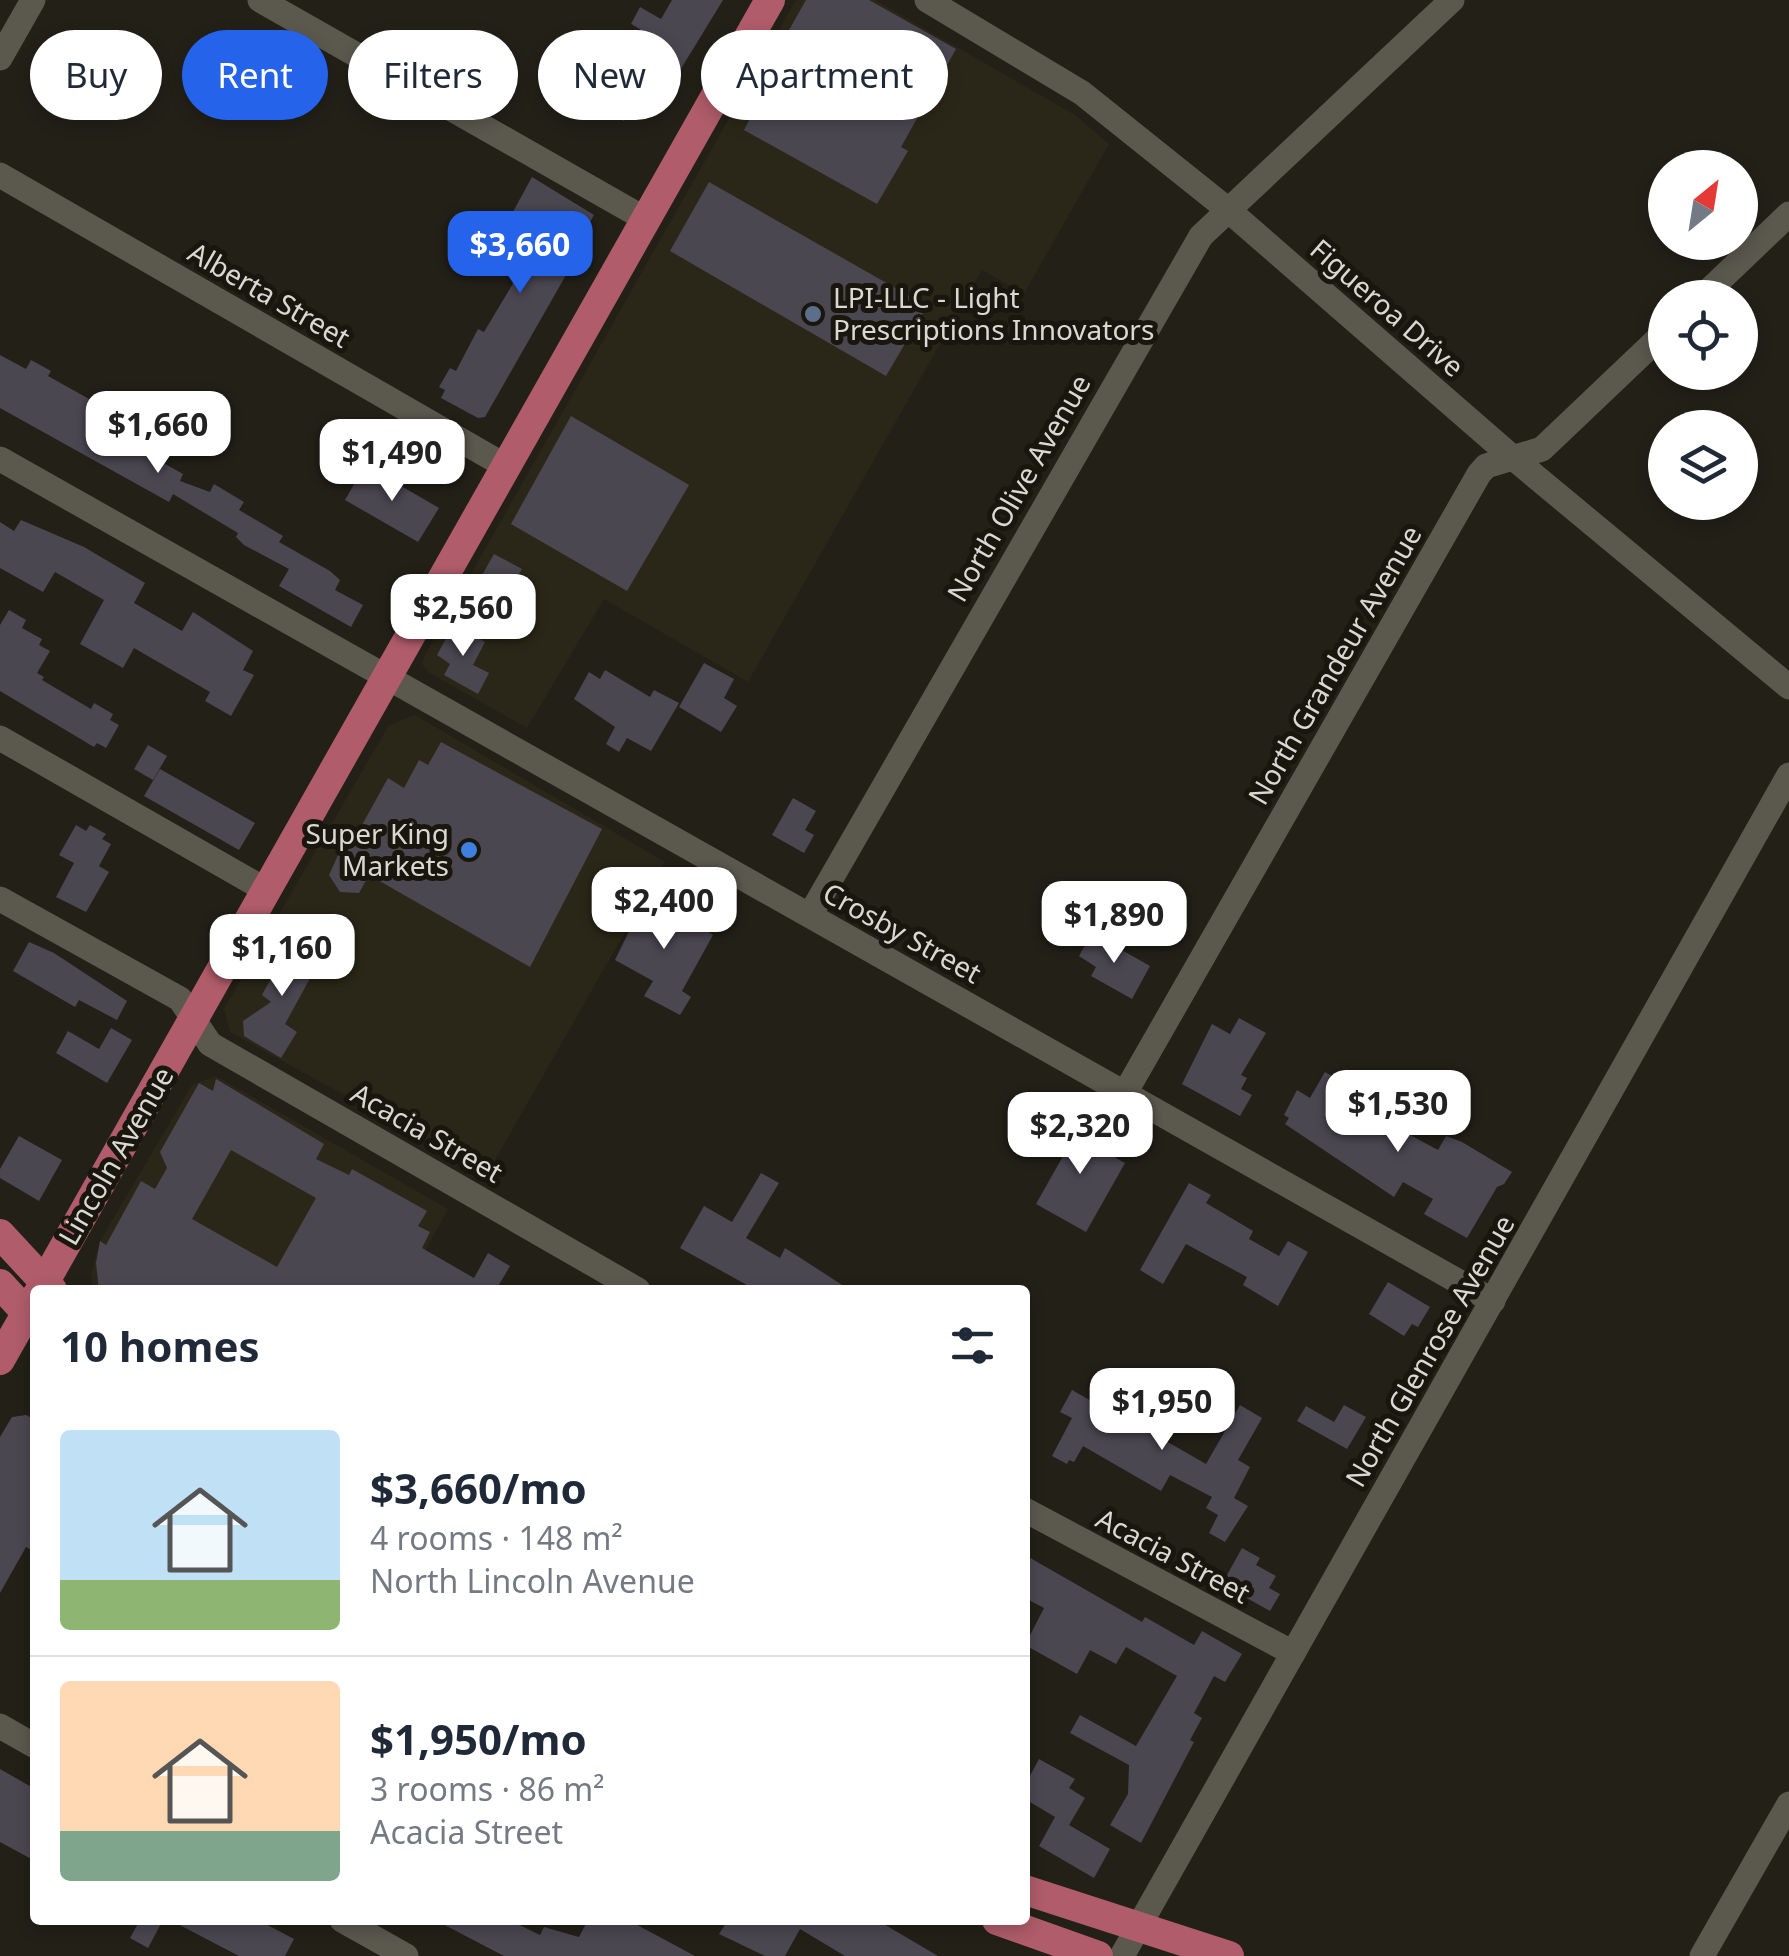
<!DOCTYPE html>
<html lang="en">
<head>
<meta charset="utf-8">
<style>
	:root { --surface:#fff; --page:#f2f2f3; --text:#1f2937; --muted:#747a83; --line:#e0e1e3; --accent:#2563eb }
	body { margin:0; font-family:"Noto Sans",sans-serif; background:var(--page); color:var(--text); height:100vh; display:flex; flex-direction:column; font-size:38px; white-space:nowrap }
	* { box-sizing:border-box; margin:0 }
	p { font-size:32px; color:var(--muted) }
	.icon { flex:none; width:55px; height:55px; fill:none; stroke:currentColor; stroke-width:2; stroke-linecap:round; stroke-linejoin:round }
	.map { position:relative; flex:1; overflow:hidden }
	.panel { position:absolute; left:30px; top:1285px; width:1000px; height:640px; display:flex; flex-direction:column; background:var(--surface); border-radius:10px; box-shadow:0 5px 15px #0003 }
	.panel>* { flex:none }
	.top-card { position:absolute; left:30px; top:30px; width:1000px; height:90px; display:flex; gap:20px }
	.needle { width:65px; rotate:30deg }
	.controls { position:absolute; left:1648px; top:150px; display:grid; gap:20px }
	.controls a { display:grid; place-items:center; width:110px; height:110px; border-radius:50%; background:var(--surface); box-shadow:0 5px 15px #0003; font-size:50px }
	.price { position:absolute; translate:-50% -85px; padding:0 22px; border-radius:20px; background:#fff; color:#222; font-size:32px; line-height:65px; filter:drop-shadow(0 2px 5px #0008) }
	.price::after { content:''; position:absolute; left:50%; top:60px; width:30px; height:22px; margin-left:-15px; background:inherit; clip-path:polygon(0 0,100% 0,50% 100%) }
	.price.current { background:var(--accent); color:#fff }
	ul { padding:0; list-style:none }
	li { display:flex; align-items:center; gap:30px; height:250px; padding:0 30px }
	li+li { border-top:2px solid var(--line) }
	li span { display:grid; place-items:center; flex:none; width:280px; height:200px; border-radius:10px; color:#555 }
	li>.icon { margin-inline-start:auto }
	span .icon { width:120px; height:120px; fill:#fffc; stroke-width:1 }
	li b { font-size:42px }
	h2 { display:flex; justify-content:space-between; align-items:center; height:120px; padding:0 30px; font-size:42px }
	.chip { padding:0 35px; border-radius:45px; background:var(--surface); box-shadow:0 5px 15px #0003; font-size:35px; line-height:90px }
	.chip.current { background:var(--accent); color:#fff }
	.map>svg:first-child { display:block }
	.built { fill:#2b2718 }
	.building { fill:#4b4751; fill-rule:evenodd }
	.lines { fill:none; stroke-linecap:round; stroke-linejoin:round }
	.minor { stroke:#5b584e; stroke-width:25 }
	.major { stroke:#b05c6a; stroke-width:30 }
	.service-dot { fill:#5c6f8a; stroke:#19160e; stroke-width:4 }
	.shop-dot { fill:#3f7fe0; stroke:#19160e; stroke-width:4 }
	.labels { text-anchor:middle; stroke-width:10; stroke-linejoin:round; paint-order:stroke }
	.street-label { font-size:28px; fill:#d9d8d2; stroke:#19160e }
	.poi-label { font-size:28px; fill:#d9d8d2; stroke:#19160e; text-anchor:start }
</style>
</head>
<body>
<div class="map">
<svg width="1789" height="1956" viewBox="0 0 1789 1956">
	<rect width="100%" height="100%" fill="#222017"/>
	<g class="built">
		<polygon points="796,0 875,0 1075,115 1109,144 1024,294 982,270 748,682 604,599 527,728 428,672 422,664 425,655"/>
		<polygon points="415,715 665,862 487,1174 230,1032 224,1009 389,725"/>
		<polygon points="216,1076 448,1209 404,1290 93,1290 91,1275 100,1241 192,1085"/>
	</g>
	<g class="building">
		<polygon points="672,0 723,0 671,85 652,75 624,121 582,97 590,72 595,74 603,61 617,69 640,29 631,24 640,7 661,19"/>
		<polygon points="806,0 869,0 956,49 901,147 908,151 877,204 744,130 761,98 753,94"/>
		<polygon points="532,177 594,215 578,244 582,247 485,417 478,418 441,398 445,390 439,387 450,368 456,371 478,329 484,332 518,275 502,266 525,228 509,219"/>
		<polygon points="709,182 927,306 886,376 670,251"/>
		<polygon points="0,355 26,369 31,360 51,371 48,376 98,404 95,409 131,430 127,438 133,446 183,474 180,481 210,492 214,484 244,502 239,510 283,536 279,542 330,571 340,580 335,590 363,605 351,627 279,586 289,569 244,545 236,537 238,533 173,494 169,502 0,408"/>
		<polygon points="571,416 689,485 627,591 511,524"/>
		<polygon points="365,465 439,508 418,542 345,500"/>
		<polygon points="21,520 84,547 145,583 134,603 182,631 193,612 253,651 243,670 254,675 231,716 205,701 210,692 134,648 123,668 80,644 104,600 55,572 43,592 0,568 0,522 14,531"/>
		<polygon points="494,554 522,569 504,599 477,584"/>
		<polygon points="9,610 26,620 22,628 42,639 39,645 50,651 37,673 44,677 42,680 91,709 94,703 113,714 110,720 119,725 106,748 97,743 94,747 0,691 0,625"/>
		<polygon points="454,624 485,642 473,665 489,673 478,694 444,675 450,664 437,655"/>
		<polygon points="704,663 734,679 724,698 737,706 721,732 679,707"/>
		<polygon points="605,670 650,697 654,690 679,703 651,751 627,738 619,752 606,744 615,727 574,699 589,672 600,679"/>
		<polygon points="441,742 602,829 530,967 369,875 359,893 340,892 329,875 339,853 347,852 388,778 404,788 419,760 428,765"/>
		<polygon points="148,745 167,756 153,780 134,769"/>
		<polygon points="160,769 255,823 239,850 144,796"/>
		<polygon points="793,798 816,811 805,830 814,835 804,853 772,835"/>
		<polygon points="76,825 86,831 90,825 106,834 102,839 111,844 99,866 109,872 86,912 56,897 74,863 59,855"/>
		<polygon points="655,895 713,935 682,991 691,997 680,1015 644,996 653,981 615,960 639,911 642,913"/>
		<polygon points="1092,933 1150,966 1132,999 1091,976 1096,967 1079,956"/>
		<polygon points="29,942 54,953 127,1001 117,1020 79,1000 75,1007 13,971"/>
		<polygon points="310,942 320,960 285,1024 297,1032 281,1058 244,1036 243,1021 271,1002 262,995 290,943"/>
		<polygon points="1239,1018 1266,1033 1241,1075 1247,1078 1241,1089 1252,1095 1240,1116 1182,1084 1212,1024 1230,1034"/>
		<polygon points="111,1028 132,1040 107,1083 56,1053 68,1031 99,1049"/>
		<polygon points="1325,1072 1345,1083 1337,1098 1368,1116 1380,1097 1398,1107 1388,1123 1438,1150 1446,1136 1462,1142 1512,1172 1504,1184 1497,1187 1467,1238 1424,1214 1433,1199 1403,1182 1394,1197 1285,1124 1289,1118 1284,1115 1297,1090 1310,1098"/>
		<path d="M216,1079L324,1144L316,1159L349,1175L352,1169L427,1211L418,1226L430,1232L422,1248L474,1278L488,1253L510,1266L496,1290H99L96,1263L100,1241L106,1245L141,1181L155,1189L167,1168L160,1152L199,1083L213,1091ZM231,1150L316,1198L277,1267L192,1219Z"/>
		<polygon points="1068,1120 1111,1145 1107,1153 1125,1163 1086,1232 1036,1204 1067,1149 1055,1143"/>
		<polygon points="19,1136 62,1160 39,1201 0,1178 0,1169"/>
		<polygon points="761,1173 779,1183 746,1238 780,1258 785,1248 850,1290 756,1290 680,1248 704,1206 732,1222"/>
		<polygon points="1189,1183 1211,1195 1206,1203 1253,1231 1249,1239 1279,1256 1288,1241 1308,1252 1278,1306 1243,1285 1247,1277 1186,1244 1163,1284 1140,1270"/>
		<polygon points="1388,1282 1430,1307 1418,1327 1412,1324 1404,1336 1369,1314"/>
		<polygon points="1072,1390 1118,1416 1127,1400 1160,1418 1152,1433 1206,1464 1240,1405 1262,1418 1238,1460 1250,1467 1234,1498 1248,1506 1225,1542 1209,1533 1218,1515 1206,1508 1212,1497 1170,1475 1161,1491 1083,1446 1074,1462 1069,1460 1067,1464 1052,1456 1072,1418 1060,1412"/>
		<polygon points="1344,1405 1366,1417 1347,1449 1297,1421 1306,1406 1334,1422"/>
		<polygon points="26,1415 35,1420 35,1552 26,1547 0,1593 0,1437 12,1417"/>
		<polygon points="1242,1548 1260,1558 1256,1565 1276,1576 1269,1588 1280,1594 1270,1611 1222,1584"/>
		<polygon points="1025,1555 1142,1622 1145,1617 1194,1645 1202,1631 1242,1654 1225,1682 1214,1676 1194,1713 1202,1718 1190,1740 1194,1742 1141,1843 1110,1825 1128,1794 1129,1765 1070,1733 1080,1715 1136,1746 1177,1676 1126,1647 1116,1664 1090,1650 1077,1674 1025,1645 1044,1608 1025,1598"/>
		<polygon points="1039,1759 1075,1779 1069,1788 1085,1798 1069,1825 1110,1849 1094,1878 1039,1846 1055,1817 1025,1799 1025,1785"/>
		<polygon points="0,1769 35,1789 35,1861 0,1842"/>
		<polygon points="140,1920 163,1920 148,1948 130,1938"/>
		<polygon points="170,1920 258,1920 294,1939 285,1956 239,1956"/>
		<polygon points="435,1920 509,1920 540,1935 544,1927 579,1937 588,1920 628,1920 695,1956 504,1956"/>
		<polygon points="728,1920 877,1920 938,1956 845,1956 800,1929 785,1956 765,1956 719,1934"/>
	</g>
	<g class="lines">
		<g class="minor">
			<polyline points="260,0 647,220"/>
			<polyline points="927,0 1082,93 1227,209 1512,457 1789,687"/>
			<polyline points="0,58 33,0"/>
			<polyline points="0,175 507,467"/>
			<polyline points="1701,298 1789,214"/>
			<polyline points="0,459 1493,1301"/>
			<polyline points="0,738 266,890"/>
			<polyline points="0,899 180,999 210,1044 638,1290"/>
			<polyline points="810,915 1201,236 1452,0"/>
			<polyline points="1125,1093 1479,474 1486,466 1542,449 1665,332"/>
			<polyline points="1025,1510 1293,1653"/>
			<polyline points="0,1726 35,1746"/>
			<polyline points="342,1920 406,1956"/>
			<polyline points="1122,1956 1789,775"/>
			<polyline points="1702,1956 1789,1804"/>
		</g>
		<g class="major">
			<polyline points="0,1234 52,1290"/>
			<polyline points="0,1284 35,1322"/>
			<polyline points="40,1290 770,0"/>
			<polyline points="0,1360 35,1298"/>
			<polyline points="1025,1890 1229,1956"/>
			<polyline points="997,1920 1098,1956"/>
		</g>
	</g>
	<circle class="service-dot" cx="813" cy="314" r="10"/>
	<circle class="shop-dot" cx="469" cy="850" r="10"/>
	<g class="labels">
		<g class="street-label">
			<text transform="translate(269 295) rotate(30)" y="10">Alberta Street</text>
			<text transform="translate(1387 308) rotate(41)" y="10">Figueroa Drive</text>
			<text transform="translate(1019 488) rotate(-60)" y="10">North Olive Avenue</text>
			<text transform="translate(1335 665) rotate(-60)" y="10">North Grandeur Avenue</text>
			<text transform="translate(902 933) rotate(29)" y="10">Crosby Street</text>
			<text transform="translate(427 1133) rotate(30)" y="10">Acacia Street</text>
			<text transform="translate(116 1156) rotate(-60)" y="10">Lincoln Avenue</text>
			<text transform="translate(1430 1351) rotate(-60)" y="10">North Glenrose Avenue</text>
			<text transform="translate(1173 1556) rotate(28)" y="10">Acacia Street</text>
		</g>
		<g class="poi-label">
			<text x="833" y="308">LPI-LLC - Light<tspan x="833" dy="32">Prescriptions Innovators</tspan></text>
			<text x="449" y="844" text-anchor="end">Super King<tspan x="449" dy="32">Markets</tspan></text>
		</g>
	</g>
</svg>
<div class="controls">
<a><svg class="needle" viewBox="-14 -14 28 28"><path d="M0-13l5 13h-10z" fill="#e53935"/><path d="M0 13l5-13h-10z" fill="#747a83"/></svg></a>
<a><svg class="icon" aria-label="locate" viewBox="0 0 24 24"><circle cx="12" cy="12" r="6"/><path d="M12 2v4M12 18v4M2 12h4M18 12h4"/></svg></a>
<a><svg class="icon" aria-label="layers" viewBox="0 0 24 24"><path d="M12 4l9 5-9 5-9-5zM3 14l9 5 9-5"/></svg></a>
</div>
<b class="price current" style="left:520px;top:296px">$3,660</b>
<b class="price" style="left:158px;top:476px">$1,660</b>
<b class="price" style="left:392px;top:504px">$1,490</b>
<b class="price" style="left:463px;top:659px">$2,560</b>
<b class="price" style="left:664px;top:952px">$2,400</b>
<b class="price" style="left:1114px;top:966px">$1,890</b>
<b class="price" style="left:282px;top:999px">$1,160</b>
<b class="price" style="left:1398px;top:1155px">$1,530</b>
<b class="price" style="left:1080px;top:1177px">$2,320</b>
<b class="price" style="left:1162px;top:1453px">$1,950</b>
<div class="top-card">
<a class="chip">Buy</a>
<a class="chip current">Rent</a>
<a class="chip">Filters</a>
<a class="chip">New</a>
<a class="chip">Apartment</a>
</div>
<section class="panel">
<h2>10 homes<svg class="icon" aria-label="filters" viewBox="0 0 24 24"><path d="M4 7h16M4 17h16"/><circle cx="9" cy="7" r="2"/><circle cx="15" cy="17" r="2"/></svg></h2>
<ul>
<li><span style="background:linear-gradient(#bfe0f5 75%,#8fb573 0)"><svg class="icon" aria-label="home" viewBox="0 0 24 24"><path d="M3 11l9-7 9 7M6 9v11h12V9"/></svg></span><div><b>$3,660/mo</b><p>4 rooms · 148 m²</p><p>North Lincoln Avenue</p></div></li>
<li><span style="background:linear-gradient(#ffd9b3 75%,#7fa58c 0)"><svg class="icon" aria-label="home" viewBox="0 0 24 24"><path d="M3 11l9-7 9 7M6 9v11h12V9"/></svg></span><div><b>$1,950/mo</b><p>3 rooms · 86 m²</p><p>Acacia Street</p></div></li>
</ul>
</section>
</div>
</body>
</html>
